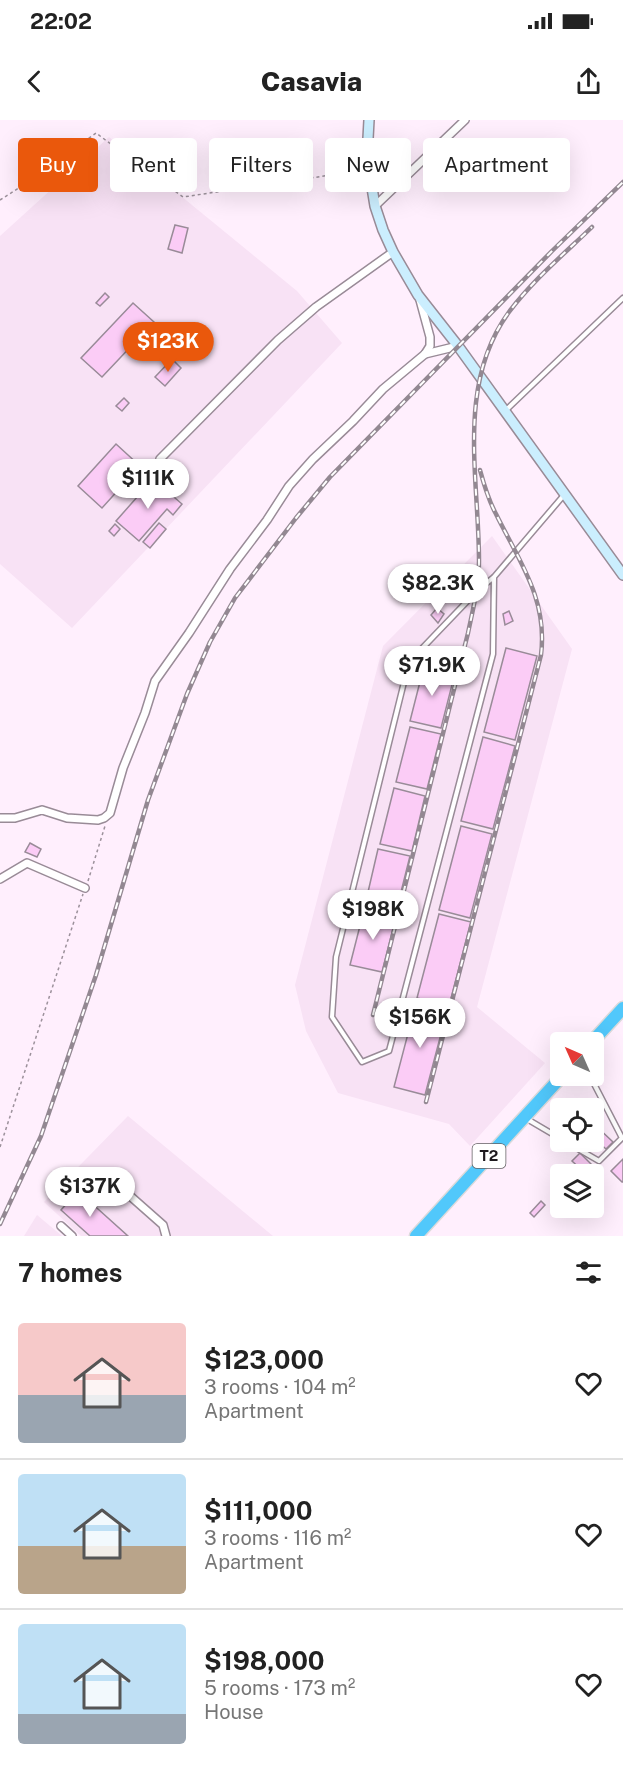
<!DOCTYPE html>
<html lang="en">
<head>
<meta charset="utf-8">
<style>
	:root { --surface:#fff; --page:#f2f2f2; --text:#222; --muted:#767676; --line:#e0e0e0; --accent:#ea580c }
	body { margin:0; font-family:"Public Sans",sans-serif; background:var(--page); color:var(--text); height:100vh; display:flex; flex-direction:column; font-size:22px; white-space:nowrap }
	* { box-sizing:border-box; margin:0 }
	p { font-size:20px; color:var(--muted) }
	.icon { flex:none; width:33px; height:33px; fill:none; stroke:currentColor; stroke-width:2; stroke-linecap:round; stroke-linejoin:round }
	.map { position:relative; height:1116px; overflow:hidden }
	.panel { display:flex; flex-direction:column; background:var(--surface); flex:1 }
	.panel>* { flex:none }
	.top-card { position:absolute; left:18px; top:18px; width:588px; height:54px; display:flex; gap:12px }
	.needle { width:39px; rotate:315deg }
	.buttons { position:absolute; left:550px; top:912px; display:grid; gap:12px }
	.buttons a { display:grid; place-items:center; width:54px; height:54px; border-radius:6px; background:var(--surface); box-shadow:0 6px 24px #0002; font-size:30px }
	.price { position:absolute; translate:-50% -51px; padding:0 14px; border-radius:21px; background:#fff; color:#222; font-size:20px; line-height:39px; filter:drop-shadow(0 2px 3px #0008) }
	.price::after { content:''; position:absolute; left:50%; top:36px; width:18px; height:14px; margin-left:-9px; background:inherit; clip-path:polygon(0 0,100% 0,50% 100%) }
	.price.active { background:var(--accent); color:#fff }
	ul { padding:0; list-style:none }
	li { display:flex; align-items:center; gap:18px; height:150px; padding:0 18px }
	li+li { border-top:2px solid var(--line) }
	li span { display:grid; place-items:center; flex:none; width:168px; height:120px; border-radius:6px; color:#555 }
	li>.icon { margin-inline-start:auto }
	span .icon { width:72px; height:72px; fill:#fffc; stroke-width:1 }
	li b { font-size:26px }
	h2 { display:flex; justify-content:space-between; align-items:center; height:72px; padding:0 18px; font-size:26px }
	.chip { padding:0 21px; border-radius:6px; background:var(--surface); box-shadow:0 6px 24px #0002; font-size:21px; line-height:54px }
	.chip.active { background:var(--accent); color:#fff }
	.status { display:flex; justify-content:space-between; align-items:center; height:42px; padding:0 30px; background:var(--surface); direction:ltr }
	.status svg { height:16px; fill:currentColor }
	header { display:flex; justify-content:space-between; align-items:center; height:78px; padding:0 18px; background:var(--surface); font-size:27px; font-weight:800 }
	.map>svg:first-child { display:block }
	.built { fill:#f8e2f5 }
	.building { fill:#fbccf6; stroke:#998b98; stroke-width:1.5 }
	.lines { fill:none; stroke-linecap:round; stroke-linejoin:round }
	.lane-casing { stroke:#998b97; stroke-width:7 }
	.street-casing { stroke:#998b97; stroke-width:10 }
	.secondary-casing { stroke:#998b97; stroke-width:12 }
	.highway-casing { stroke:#dbdadb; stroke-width:15 }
	.path { stroke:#9c919b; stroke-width:1.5; stroke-dasharray:3 3; stroke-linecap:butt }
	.lane { stroke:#fff; stroke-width:4 }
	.street { stroke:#fff; stroke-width:7 }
	.secondary { stroke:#cbeefe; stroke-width:9 }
	.highway { stroke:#51c8fb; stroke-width:12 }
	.rail-casing { stroke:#938892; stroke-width:4.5 }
	.rail { stroke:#fff; stroke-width:2; stroke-dasharray:7; stroke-linecap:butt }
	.labels { text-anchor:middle; stroke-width:4.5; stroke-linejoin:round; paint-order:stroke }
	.shield { fill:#fff; stroke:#625f62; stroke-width:1.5 }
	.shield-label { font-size:15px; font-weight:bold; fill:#1f1a1f }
</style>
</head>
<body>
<div class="status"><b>22:02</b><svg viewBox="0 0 49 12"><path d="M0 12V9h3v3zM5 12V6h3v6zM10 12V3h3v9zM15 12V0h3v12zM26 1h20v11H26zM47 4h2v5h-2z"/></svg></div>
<header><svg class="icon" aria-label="back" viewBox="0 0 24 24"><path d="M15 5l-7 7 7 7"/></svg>Casavia<svg class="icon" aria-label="share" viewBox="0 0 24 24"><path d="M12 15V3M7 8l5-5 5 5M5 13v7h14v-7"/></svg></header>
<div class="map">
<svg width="623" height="1116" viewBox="0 0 623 1116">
	<rect width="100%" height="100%" fill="#ffeffd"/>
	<g class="built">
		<polygon points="109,17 297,171 342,223 72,508 0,444 0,116"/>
		<polygon points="492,416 572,529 477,887 545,943 470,1026 449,1004 338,973 306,911 295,865 383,526"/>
		<polygon points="128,996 273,1116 81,1116 44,1082"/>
		<polygon points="37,1095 62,1116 24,1116"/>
	</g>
	<g class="building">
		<polygon points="175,105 188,108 182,133 168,129"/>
		<polygon points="105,173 109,177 100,186 96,183"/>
		<polygon points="133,183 154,202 102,257 81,238"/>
		<polygon points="172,239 181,248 165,266 155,257"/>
		<polygon points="124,278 129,283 122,291 116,286"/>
		<polygon points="116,324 140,346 102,388 78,366"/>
		<polygon points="153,359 182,384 173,395 167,389 139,421 116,401"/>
		<polygon points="159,403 166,409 150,428 143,422"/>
		<polygon points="115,404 120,409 114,416 109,411"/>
		<polygon points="437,488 444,494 438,503 431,495"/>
		<polygon points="509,491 513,501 505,505 503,494"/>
		<polygon points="506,528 537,536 515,620 484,612"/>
		<polygon points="432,530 441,533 439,544 430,542"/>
		<polygon points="424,546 455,553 441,608 410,601"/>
		<polygon points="410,607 441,614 427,669 396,662"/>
		<polygon points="483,617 515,626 493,709 461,701"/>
		<polygon points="394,668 425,676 412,731 380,724"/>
		<polygon points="461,706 492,714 470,798 439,790"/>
		<polygon points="30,723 41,729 37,737 25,732"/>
		<polygon points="378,729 410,736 396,792 365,785"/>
		<polygon points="364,790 396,797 382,852 350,845"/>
		<polygon points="439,794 471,802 449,886 417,878"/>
		<polygon points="416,883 447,891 425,975 394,967"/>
		<polygon points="594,1004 613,1022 606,1029 594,1018"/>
		<polygon points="580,1033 599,1052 594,1058 594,1054 586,1054 572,1041"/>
		<polygon points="623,1039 623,1062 622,1062 611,1051"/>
		<polygon points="78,1071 128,1116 90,1116 61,1090"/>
		<polygon points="541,1081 545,1085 534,1097 530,1093"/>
	</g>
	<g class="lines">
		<g class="lane-casing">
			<g id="lane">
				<polyline points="505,291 623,178"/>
				<polyline points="494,457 493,534 389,931 362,942 332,897 336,837 409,542 478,470 494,457 564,375"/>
				<polyline points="527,999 561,1019"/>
				<polyline points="566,1022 599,1041 622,1018 590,956"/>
			</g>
		</g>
		<g class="street-casing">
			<g id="street">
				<polyline points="375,86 465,0"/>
				<polyline points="425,234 458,226"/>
				<polyline points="160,339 278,220 316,187 393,132"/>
				<polyline points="0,698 15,698 42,690 67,698 98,700 104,698 110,693 123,648 145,593 155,561 189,513 230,449 267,400 289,366 313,339 353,301 383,269 425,234 430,226 430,217 420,180"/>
				<polyline points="0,759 27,743 85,768"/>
				<polyline points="103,1052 163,1105 166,1116"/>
				<polyline points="61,1106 72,1116"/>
			</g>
		</g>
		<g class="secondary-casing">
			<polyline id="secondary" points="369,0 367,37 375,86 383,110 393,132 418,175 458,226 623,455"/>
		</g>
		<g class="highway-casing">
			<g id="highway">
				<polyline points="592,922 623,888"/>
				<polyline points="416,1116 562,956"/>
			</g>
		</g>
		<g class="path">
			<polyline points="0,80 39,55 96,13 183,77 331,55 360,58"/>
			<polyline points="88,761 105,706"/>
			<polyline points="0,1027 83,774"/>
		</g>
		<use href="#lane" class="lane"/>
		<use href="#street" class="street"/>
		<use href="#secondary" class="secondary"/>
		<use href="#highway" class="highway"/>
		<g class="rail-casing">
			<g id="rail">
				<path d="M373,895L468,513C473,489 479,466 479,441C479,358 456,264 509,192C533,160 564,134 592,107"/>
				<path d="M426,982L541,535C548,479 519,441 496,394C489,381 484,365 480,350"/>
				<polyline points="0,1104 41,1016 96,855 148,680 187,574 210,522 235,478 296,398 330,357 552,131 623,62"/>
			</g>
		</g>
		<use href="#rail" class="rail"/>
	</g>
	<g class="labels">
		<rect class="shield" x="472.5" y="1024" width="33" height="24" rx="4.5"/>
		<g class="shield-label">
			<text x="489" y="1041">T2</text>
		</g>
	</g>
</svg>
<div class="buttons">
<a><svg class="needle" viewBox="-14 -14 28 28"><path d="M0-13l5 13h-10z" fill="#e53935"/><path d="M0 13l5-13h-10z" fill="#767676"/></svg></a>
<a><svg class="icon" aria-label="locate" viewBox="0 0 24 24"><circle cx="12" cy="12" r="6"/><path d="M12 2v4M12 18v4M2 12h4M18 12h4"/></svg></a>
<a><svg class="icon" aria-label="layers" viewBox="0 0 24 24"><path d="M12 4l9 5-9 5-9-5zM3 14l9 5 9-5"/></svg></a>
</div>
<b class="price active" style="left:168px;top:253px">$123K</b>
<b class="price" style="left:148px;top:390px">$111K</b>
<b class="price" style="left:438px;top:495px">$82.3K</b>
<b class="price" style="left:432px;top:577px">$71.9K</b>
<b class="price" style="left:373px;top:821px">$198K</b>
<b class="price" style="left:420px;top:929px">$156K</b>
<b class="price" style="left:90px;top:1098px">$137K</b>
<div class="top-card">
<a class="chip active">Buy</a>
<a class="chip">Rent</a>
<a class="chip">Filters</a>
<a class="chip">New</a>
<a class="chip">Apartment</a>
</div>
</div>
<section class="panel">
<h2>7 homes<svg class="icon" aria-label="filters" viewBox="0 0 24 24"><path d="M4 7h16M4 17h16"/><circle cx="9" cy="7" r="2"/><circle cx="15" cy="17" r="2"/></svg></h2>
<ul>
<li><span style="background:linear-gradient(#f6c9c9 60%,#9aa5b1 0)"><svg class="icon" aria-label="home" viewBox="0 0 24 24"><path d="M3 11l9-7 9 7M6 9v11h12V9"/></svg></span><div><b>$123,000</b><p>3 rooms · 104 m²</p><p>Apartment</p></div><svg class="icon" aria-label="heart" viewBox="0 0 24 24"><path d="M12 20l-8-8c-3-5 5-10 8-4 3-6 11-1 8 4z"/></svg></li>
<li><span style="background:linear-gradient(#bfe0f5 60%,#b9a48a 0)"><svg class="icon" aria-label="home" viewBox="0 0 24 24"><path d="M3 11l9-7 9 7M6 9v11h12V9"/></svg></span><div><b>$111,000</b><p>3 rooms · 116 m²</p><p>Apartment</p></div><svg class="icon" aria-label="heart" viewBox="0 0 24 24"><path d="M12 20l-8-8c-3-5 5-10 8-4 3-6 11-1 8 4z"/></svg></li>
<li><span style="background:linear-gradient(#bfe0f5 75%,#9aa5b1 0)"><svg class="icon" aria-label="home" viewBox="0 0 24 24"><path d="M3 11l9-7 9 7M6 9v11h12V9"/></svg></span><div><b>$198,000</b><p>5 rooms · 173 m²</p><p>House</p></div><svg class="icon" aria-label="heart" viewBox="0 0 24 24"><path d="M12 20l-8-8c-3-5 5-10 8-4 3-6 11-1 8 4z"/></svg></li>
</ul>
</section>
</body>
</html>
